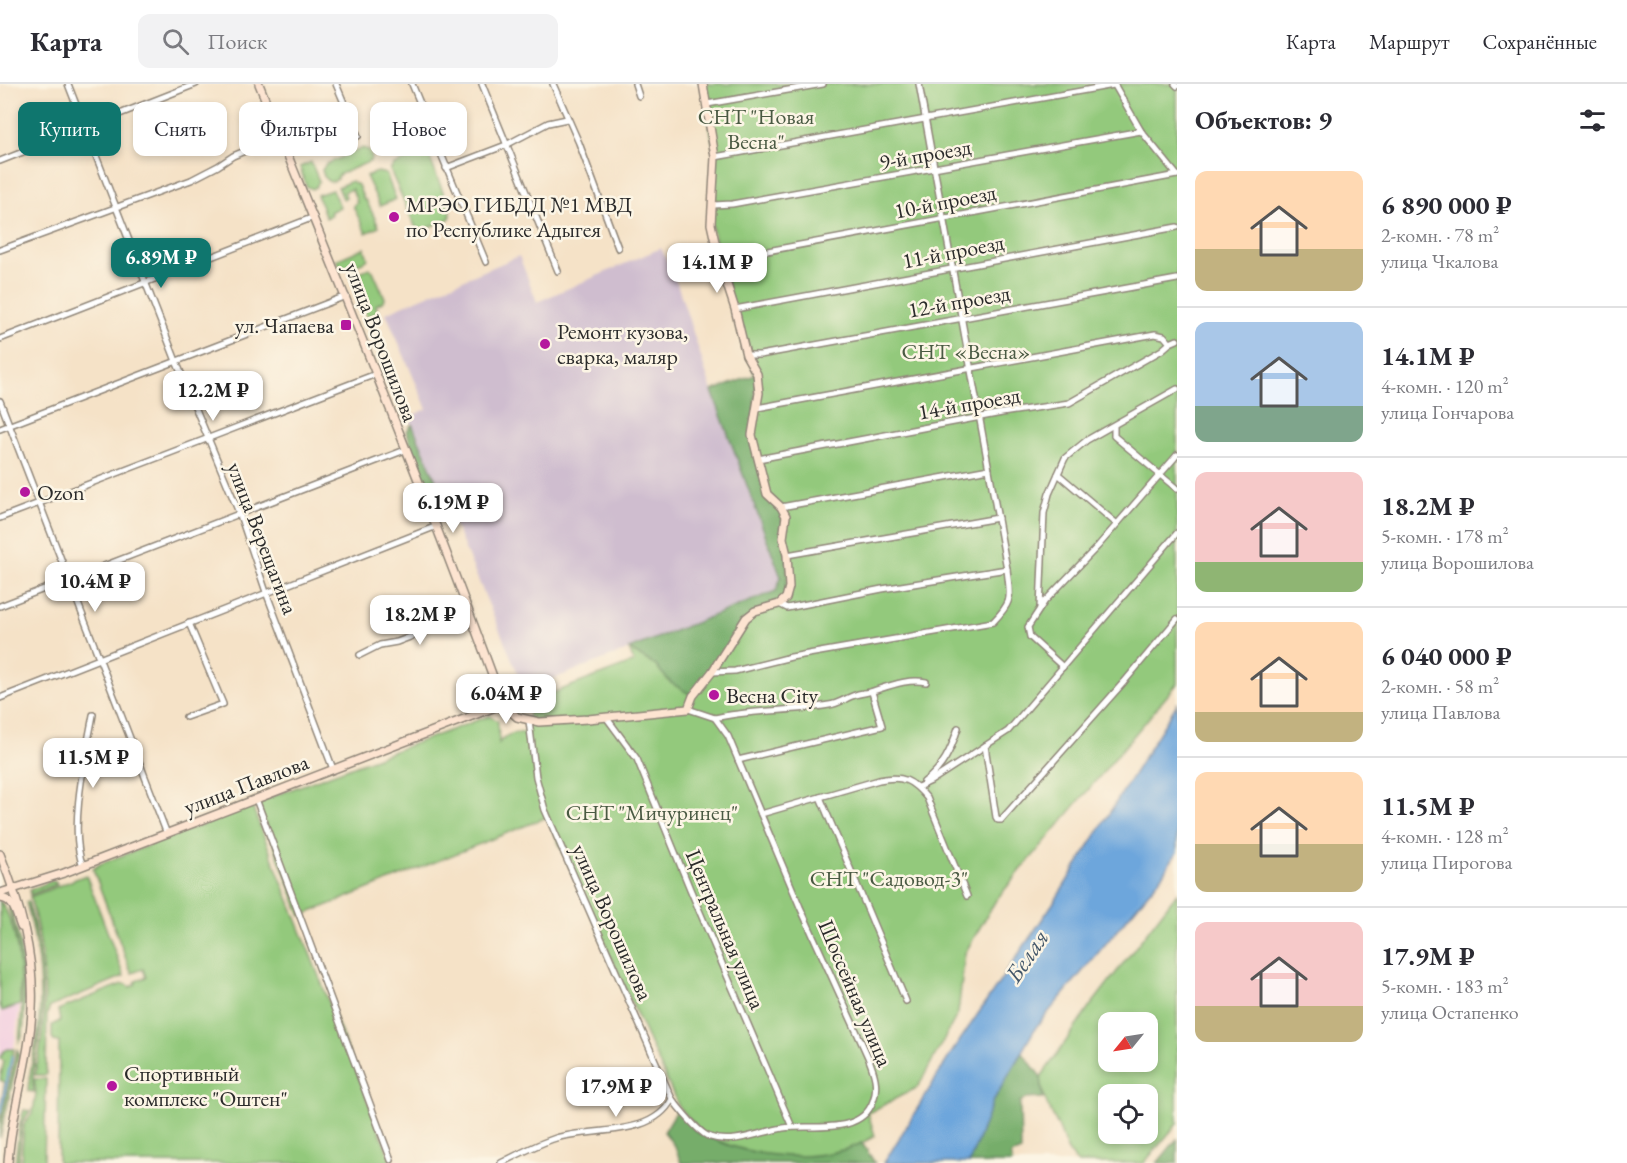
<!DOCTYPE html>
<html lang="ru">
<head>
<meta charset="utf-8">
<style>
	:root { --surface:#fff; --page:#f2f2f3; --text:#2b2b33; --muted:#7c7c81; --line:#e1e1e2; --accent:#0f766e }
	body { margin:0; font-family:"EB Garamond",serif; background:var(--page); color:var(--text); height:100vh; display:flex; flex-direction:column; font-size:22px; white-space:nowrap }
	* { box-sizing:border-box; margin:0 }
	p { font-size:20px; color:var(--muted) }
	.icon { flex:none; width:33px; height:33px; fill:none; stroke:currentColor; stroke-width:2; stroke-linecap:round; stroke-linejoin:round }
	.map { position:relative; flex:1; overflow:hidden }
	.details { display:flex; flex-direction:column; background:var(--surface); width:450px }
	.details>* { flex:none }
	.banner { position:absolute; left:18px; top:18px; width:570px; height:54px; display:flex; gap:12px }
	.needle { width:39px; rotate:240deg }
	.fabs { position:absolute; left:1098px; top:928px; display:grid; gap:12px }
	.fabs a { display:grid; place-items:center; width:60px; height:60px; border-radius:12px; background:var(--surface); box-shadow:0 3px 9px #0003; font-size:30px }
	.price { position:absolute; translate:-50% -51px; padding:0 14px; border-radius:12px; background:#fff; color:#222; font-size:20px; line-height:39px; filter:drop-shadow(0 2px 3px #0008) }
	.price::after { content:''; position:absolute; left:50%; top:36px; width:18px; height:14px; margin-left:-9px; background:inherit; clip-path:polygon(0 0,100% 0,50% 100%) }
	.price.selected { background:var(--accent); color:#fff }
	ul { padding:0; list-style:none }
	li { display:flex; align-items:center; gap:18px; height:150px; padding:0 18px }
	li+li { border-top:2px solid var(--line) }
	li span { display:grid; place-items:center; flex:none; width:168px; height:120px; border-radius:12px; color:#555 }
	li>.icon { margin-inline-start:auto }
	span .icon { width:72px; height:72px; fill:#fffc; stroke-width:1 }
	li b { font-size:26px }
	h2 { display:flex; justify-content:space-between; align-items:center; height:72px; padding:0 18px; font-size:26px }
	.pill { padding:0 21px; border-radius:12px; background:var(--surface); box-shadow:0 3px 9px #0003; font-size:21px; line-height:54px }
	.pill.selected { background:var(--accent); color:#fff }
	header { display:flex; align-items:center; gap:36px; box-sizing:border-box; height:84px; padding:0 30px; background:var(--surface); border-bottom:2px solid var(--line) }
	header strong { font-size:28px }
	nav { display:flex; gap:33px; margin-inline-start:auto; font-size:21px }
	.search { width:420px; height:54px; background:var(--page); display:flex; align-items:center; gap:15px; box-sizing:border-box; padding:0 21px; border-radius:12px; color:var(--muted); font-size:22px }
	main { display:flex; flex:1; min-height:0 }
	.map>svg:first-child { display:block }
	.built { fill:#f3cfe0 }
	.industrial { fill:#cfbdcf }
	.green { fill:#93c97b; stroke:#5f7a53; stroke-width:1.5; fill-rule:evenodd }
	.forest { fill:#76ad6b; stroke:#506c4b; stroke-width:1.5 }
	.water { fill:#6da6dc; stroke:#4c6884; stroke-width:1.5 }
	.lines { fill:none; stroke-linecap:round; stroke-linejoin:round }
	.stream { stroke:#6da6dc; stroke-width:2 }
	.street-casing { stroke:#908679; stroke-width:8 }
	.secondary-casing { stroke:#908679; stroke-width:10 }
	.street { stroke:#fff; stroke-width:5 }
	.secondary { stroke:#fde4d1; stroke-width:7 }
	.poi-dot { fill:#b5179e; stroke:#fcf5e5; stroke-width:2 }
	.labels { text-anchor:middle; stroke-width:5; stroke-linejoin:round; paint-order:stroke }
	.park-label { font-size:22px; fill:#4a5a43; stroke:#fcf5e5 }
	.street-label { font-size:22px; fill:#2b2b2b; stroke:#fcf5e5 }
	.poi-label { font-size:22px; fill:#2b2b2b; stroke:#fcf5e5; text-anchor:start }
	.water-label { font-size:24px; font-style:italic; fill:#425669; stroke:#fcf5e5 }
</style>
</head>
<body>
<header>
<strong>Карта</strong>
<div class="search"><svg class="icon" aria-label="search" viewBox="0 0 24 24"><circle cx="10" cy="10" r="6"/><path d="M15 15l6 6"/></svg>Поиск</div>
<nav><a>Карта</a><a>Маршрут</a><a>Сохранённые</a></nav>
</header>
<main>
<div class="map">
<svg width="1177" height="1079" viewBox="0 0 1177 1079">
	<rect width="100%" height="100%" fill="#fcf5e5"/>
	<filter id="ink" filterUnits="userSpaceOnUse"><feTurbulence type="fractalNoise" baseFrequency=".0167" numOctaves="2"/><feDisplacementMap in="SourceGraphic" scale="12" xChannelSelector="R" yChannelSelector="G"/><feConvolveMatrix kernelMatrix="1 2 1 2 8 2 1 2 1" color-interpolation-filters="sRGB"/></filter>
	<filter id="wash" filterUnits="userSpaceOnUse"><feTurbulence type="fractalNoise" baseFrequency=".008" numOctaves="4" result="noise"/><feDisplacementMap in="SourceGraphic" scale="24" xChannelSelector="R" yChannelSelector="G"/><feGaussianBlur stdDeviation="1.35" result="paint"/><feColorMatrix in="noise" values="0 0 0 0 0 0 0 0 0 0 0 0 0 0 0 0 0 1.4 0 .05"/><feComposite in="paint" operator="in"/></filter>
	<g filter="url(#wash)">
		<rect width="100%" height="100%" fill="#f5e2c7"/>
		<polygon class="built" points="0,921 2,927 20,921 14,965 4,967 0,974"/>
		<polygon class="industrial" points="661,164 677,199 712,307 781,493 776,508 525,606 409,333 427,325 386,229 519,172 537,218"/>
		<g class="green">
			<path d="M703,0H1177V600L996,816L965,869L958,929L918,1003L868,1029L875,1052L850,1065L811,1074L765,1072L728,1061L704,1051L679,1023L547,733L301,832L257,718L486,633L490,632L498,637L499,659C505,650 517,647 528,649L529,618L634,578L629,565L655,581L671,599L746,534L786,514L767,410L752,351L759,300L746,271L711,140L715,73Z"/>
			<path d="M363,64L369,67L372,74L371,77L338,91L337,95C328,102 324,94 322,86L326,80Z"/>
			<polygon points="423,70 429,72 450,126 451,132 449,135 423,146 416,144 390,86 394,81"/>
			<polygon points="311,78 319,97 316,103 312,105 306,102 300,83"/>
			<polygon points="378,88 386,90 396,115 380,122 366,92"/>
			<polygon points="351,97 358,101 364,116 366,116 379,143 366,149 353,122 357,118 352,105 344,108 346,113 343,115 338,103"/>
			<polygon points="332,106 340,123 330,128 331,131 326,134 317,111"/>
			<polygon points="364,164 368,174 367,176 349,184 341,184 336,176"/>
			<polygon points="369,184 373,187 385,214 384,217 376,221 378,228 367,233 351,192"/>
			<polygon points="252,722 391,1076 384,1079 58,1079 59,958 54,957 52,953 52,941 60,937 58,926 122,900 127,900 130,903 135,901 136,897 146,893 143,885 132,889 130,886 93,785 100,780"/>
			<path d="M86,791L124,892L50,923L47,931L46,991H35C50,925 47,877 30,813Z"/>
			<polygon points="51,797 56,798 57,800 30,811 30,806"/>
			<path d="M1177,809V1040L1144,1079H1078C1063,1064 1066,1059 1058,1042C1048,1020 1043,1018 1041,993L1089,924ZM1108,939H1148V978H1108ZM1108,1011H1148V1050H1108Z"/>
			<path d="M0,816C19,844 21,887 20,921L2,927L0,921Z"/>
			<path d="M28,817C40,858 45,898 41,940C39,963 30,986 34,1008L28,1007C29,987 35,967 38,947C43,904 38,861 26,818Z"/>
			<path d="M11,824C22,859 27,894 24,931C24,940 24,952 19,958C25,912 23,869 9,825Z"/>
			<polygon points="8,965 14,965 13,972 0,1039 0,1026 5,998 0,996 4,977 0,974 4,967"/>
			<polygon points="17,966 19,970 0,1054 0,1044"/>
			<polygon points="34,995 46,995 44,1079 21,1079 24,1040 33,1028 36,1009"/>
			<polygon points="24,1026 30,1027 22,1038 18,1079 15,1079 20,1039"/>
		</g>
		<g class="forest">
			<polygon points="757,290 752,351 767,410 781,423 787,471 786,514 755,527 693,612 671,599 655,581 629,565 776,507 781,493 712,307"/>
			<polygon points="412,340 451,432 441,433 410,360 407,347"/>
			<polygon points="1022,968 1041,993 1043,1014 1025,1015 1020,1018 1021,1067 1011,1071 1012,1079 969,1079 992,1019"/>
			<path d="M677,1026C684,1033 692,1045 700,1050C703,1052 709,1053 713,1055C758,1075 817,1079 862,1059L875,1079H681L675,1063L664,1048Z"/>
			<polygon points="1177,1055 1177,1079 1157,1079"/>
		</g>
		<polygon class="water" points="1177,620 1177,768 1159,796 1036,943 992,1019 969,1079 884,1079 952,968 1058,812"/>
		<g class="lines">
			<polyline class="stream" points="0,1029 12,972"/>
		</g>
	</g>
	<g filter="url(#ink)">
		<g class="lines">
			<g class="street-casing">
				<g id="street">
					<polyline points="68,0 176,277 240,431 266,508 333,685"/>
					<polyline points="336,0 358,52"/>
					<polyline points="412,0 486,178"/>
					<polyline points="482,0 558,187"/>
					<polyline points="553,0 579,59 618,164"/>
					<polyline points="635,0 639,12"/>
					<polyline points="1114,0 1141,47 1177,91"/>
					<polyline points="1175,0 1177,2"/>
					<polyline points="707,20 823,0"/>
					<polyline points="715,73 1114,1"/>
					<polyline points="0,77 196,0"/>
					<polyline points="446,84 506,61 548,39 567,35"/>
					<polyline points="714,121 732,120 1141,47"/>
					<polyline points="0,166 191,96 218,82 233,72 280,52"/>
					<polyline points="719,176 1177,91"/>
					<polyline points="735,225 1177,143"/>
					<polyline points="0,255 314,133"/>
					<polyline points="746,271 760,271 1177,195"/>
					<polyline points="0,317 167,750"/>
					<polyline points="757,324 1155,250 1164,252 1170,259 1177,256"/>
					<polyline points="1114,343 1114,352 1177,405"/>
					<polyline points="0,345 346,212"/>
					<polyline points="758,375 1002,329 1069,319 1162,266 1170,259"/>
					<polyline points="1058,390 1117,440"/>
					<polyline points="781,423 989,385"/>
					<polyline points="0,434 376,290"/>
					<polyline points="787,471 998,434"/>
					<polyline points="779,520 787,524 882,505 1007,485"/>
					<polyline points="0,522 405,366"/>
					<polyline points="1040,524 1044,429 1049,410 1065,374 1087,356 1177,305"/>
					<polyline points="360,571 380,561 397,558 470,530"/>
					<polyline points="1063,583 1030,553 1028,543 1045,517 1098,462 1177,371"/>
					<path d="M712,588L735,587L791,573L993,538C1014,516 1010,514 1007,485L919,0"/>
					<polyline points="0,614 437,442"/>
					<polyline points="186,633 223,620 189,539"/>
					<polyline points="606,633 637,675 690,805 792,1043"/>
					<path d="M715,634C752,625 791,628 829,621C838,620 846,614 855,611C860,609 867,609 873,607C889,602 909,594 926,598"/>
					<path d="M529,637L536,693L545,726L672,1015C679,1024 700,1050 710,1053C733,1061 760,1048 783,1044C811,1040 861,1052 873,1017C879,1002 874,988 868,973L800,823L728,652L715,634L688,625"/>
					<polyline points="985,662 996,733 998,736 1001,736 1124,598 1177,535"/>
					<polyline points="738,676 882,642 872,608"/>
					<path d="M924,698C943,684 951,666 958,644"/>
					<polyline points="918,703 931,697 1008,647 1177,449"/>
					<polyline points="820,713 906,917"/>
					<polyline points="256,715 391,1076"/>
					<path d="M761,730L879,696C903,691 912,696 927,714L967,812"/>
					<path d="M83,782C68,747 86,669 93,631"/>
					<path d="M501,1079C519,1070 537,1060 556,1054C592,1043 652,1054 672,1015"/>
				</g>
			</g>
			<g class="secondary-casing">
				<g id="secondary">
					<path d="M259,0C342,206 427,411 503,620L517,633L539,638L588,635L688,625L693,612L712,588L746,534L755,527L779,520L786,514L789,503L787,471L783,454L786,432L781,423L767,410L752,351L759,309L757,290L746,271L735,225L719,176L711,140L715,73L703,0"/>
					<path d="M0,770C20,820 35,871 32,925C30,977 11,1027 8,1079"/>
					<polyline points="0,809 64,789 503,620"/>
					<path d="M0,814C15,815 16,831 21,843"/>
				</g>
			</g>
			<use href="#street" class="street"/>
			<use href="#secondary" class="secondary"/>
		</g>
	</g>
	<g class="poi-dot">
		<circle cx="394" cy="133" r="6"/>
		<rect x="340" y="235" width="12" height="12" rx="3"/>
		<circle cx="545" cy="260" r="6"/>
		<circle cx="25" cy="408" r="6"/>
		<circle cx="714" cy="611" r="6"/>
		<circle cx="112" cy="1002" r="6"/>
	</g>
	<g class="labels">
		<g class="park-label">
			<text x="756" y="40">СНТ "Новая<tspan x="756" dy="25">Весна"</tspan></text>
			<text x="966" y="275">СНТ «Весна»</text>
			<text x="652" y="736">СНТ "Мичуринец"</text>
			<text x="889" y="802">СНТ "Садовод-3"</text>
		</g>
		<g class="street-label">
			<text transform="translate(925 70) rotate(-10)" y="8">9-й проезд</text>
			<text transform="translate(945 117) rotate(-11)" y="8">10-й проезд</text>
			<text transform="translate(953 167) rotate(-11)" y="8">11-й проезд</text>
			<text transform="translate(959 217) rotate(-10)" y="8">12-й проезд</text>
			<text transform="translate(382 258) rotate(69)" y="8">улица Ворошилова</text>
			<text transform="translate(969 319) rotate(-10)" y="8">14-й проезд</text>
			<text transform="translate(263 454) rotate(69)" y="8">улица Верещагина</text>
			<text transform="translate(246 700) rotate(-21)" y="8">улица Павлова</text>
			<text transform="translate(613 838) rotate(66)" y="8">улица Ворошилова</text>
			<text transform="translate(726 845) rotate(67)" y="8">Центральная улица</text>
			<text transform="translate(856 909) rotate(67)" y="8">Шоссейная улица</text>
		</g>
		<g class="poi-label">
			<text x="406" y="128">МРЭО ГИБДД №1 МВД<tspan x="406" dy="25">по Республике Адыгея</tspan></text>
			<text x="334" y="249" text-anchor="end">ул. Чапаева</text>
			<text x="557" y="255">Ремонт кузова,<tspan x="557" dy="25">сварка, маляр</tspan></text>
			<text x="37" y="416">Ozon</text>
			<text x="726" y="619">Весна City</text>
			<text x="124" y="997">Спортивный<tspan x="124" dy="25">комплекс "Оштен"</tspan></text>
		</g>
		<g class="water-label">
			<text transform="translate(1027 872) rotate(-56)" y="8">Белая</text>
		</g>
	</g>
</svg>
<div class="fabs">
<a><svg class="needle" viewBox="-14 -14 28 28"><path d="M0-13l5 13h-10z" fill="#e53935"/><path d="M0 13l5-13h-10z" fill="#7c7c81"/></svg></a>
<a><svg class="icon" aria-label="locate" viewBox="0 0 24 24"><circle cx="12" cy="12" r="6"/><path d="M12 2v4M12 18v4M2 12h4M18 12h4"/></svg></a>
</div>
<b class="price selected" style="left:161px;top:205px">6.89M ₽</b>
<b class="price" style="left:717px;top:210px">14.1M ₽</b>
<b class="price" style="left:213px;top:338px">12.2M ₽</b>
<b class="price" style="left:453px;top:450px">6.19M ₽</b>
<b class="price" style="left:95px;top:529px">10.4M ₽</b>
<b class="price" style="left:420px;top:562px">18.2M ₽</b>
<b class="price" style="left:506px;top:641px">6.04M ₽</b>
<b class="price" style="left:93px;top:705px">11.5M ₽</b>
<b class="price" style="left:616px;top:1034px">17.9M ₽</b>
<div class="banner">
<a class="pill selected">Купить</a>
<a class="pill">Снять</a>
<a class="pill">Фильтры</a>
<a class="pill">Новое</a>
</div>
</div>
<section class="details">
<h2>Объектов: 9<svg class="icon" aria-label="filters" viewBox="0 0 24 24"><path d="M4 7h16M4 17h16"/><circle cx="9" cy="7" r="2"/><circle cx="15" cy="17" r="2"/></svg></h2>
<ul>
<li><span style="background:linear-gradient(#ffd9b3 65%,#c2b280 0)"><svg class="icon" aria-label="home" viewBox="0 0 24 24"><path d="M3 11l9-7 9 7M6 9v11h12V9"/></svg></span><div><b>6 890 000 ₽</b><p>2-комн. · 78 m²</p><p>улица Чкалова</p></div></li>
<li><span style="background:linear-gradient(#a9c7e8 70%,#7fa58c 0)"><svg class="icon" aria-label="home" viewBox="0 0 24 24"><path d="M3 11l9-7 9 7M6 9v11h12V9"/></svg></span><div><b>14.1M ₽</b><p>4-комн. · 120 m²</p><p>улица Гончарова</p></div></li>
<li><span style="background:linear-gradient(#f6c9c9 75%,#8fb573 0)"><svg class="icon" aria-label="home" viewBox="0 0 24 24"><path d="M3 11l9-7 9 7M6 9v11h12V9"/></svg></span><div><b>18.2M ₽</b><p>5-комн. · 178 m²</p><p>улица Ворошилова</p></div></li>
<li><span style="background:linear-gradient(#ffd9b3 75%,#c2b280 0)"><svg class="icon" aria-label="home" viewBox="0 0 24 24"><path d="M3 11l9-7 9 7M6 9v11h12V9"/></svg></span><div><b>6 040 000 ₽</b><p>2-комн. · 58 m²</p><p>улица Павлова</p></div></li>
<li><span style="background:linear-gradient(#ffd9b3 60%,#c2b280 0)"><svg class="icon" aria-label="home" viewBox="0 0 24 24"><path d="M3 11l9-7 9 7M6 9v11h12V9"/></svg></span><div><b>11.5M ₽</b><p>4-комн. · 128 m²</p><p>улица Пирогова</p></div></li>
<li><span style="background:linear-gradient(#f6c9c9 70%,#c2b280 0)"><svg class="icon" aria-label="home" viewBox="0 0 24 24"><path d="M3 11l9-7 9 7M6 9v11h12V9"/></svg></span><div><b>17.9M ₽</b><p>5-комн. · 183 m²</p><p>улица Остапенко</p></div></li>
</ul>
</section>
</main>
</body>
</html>
